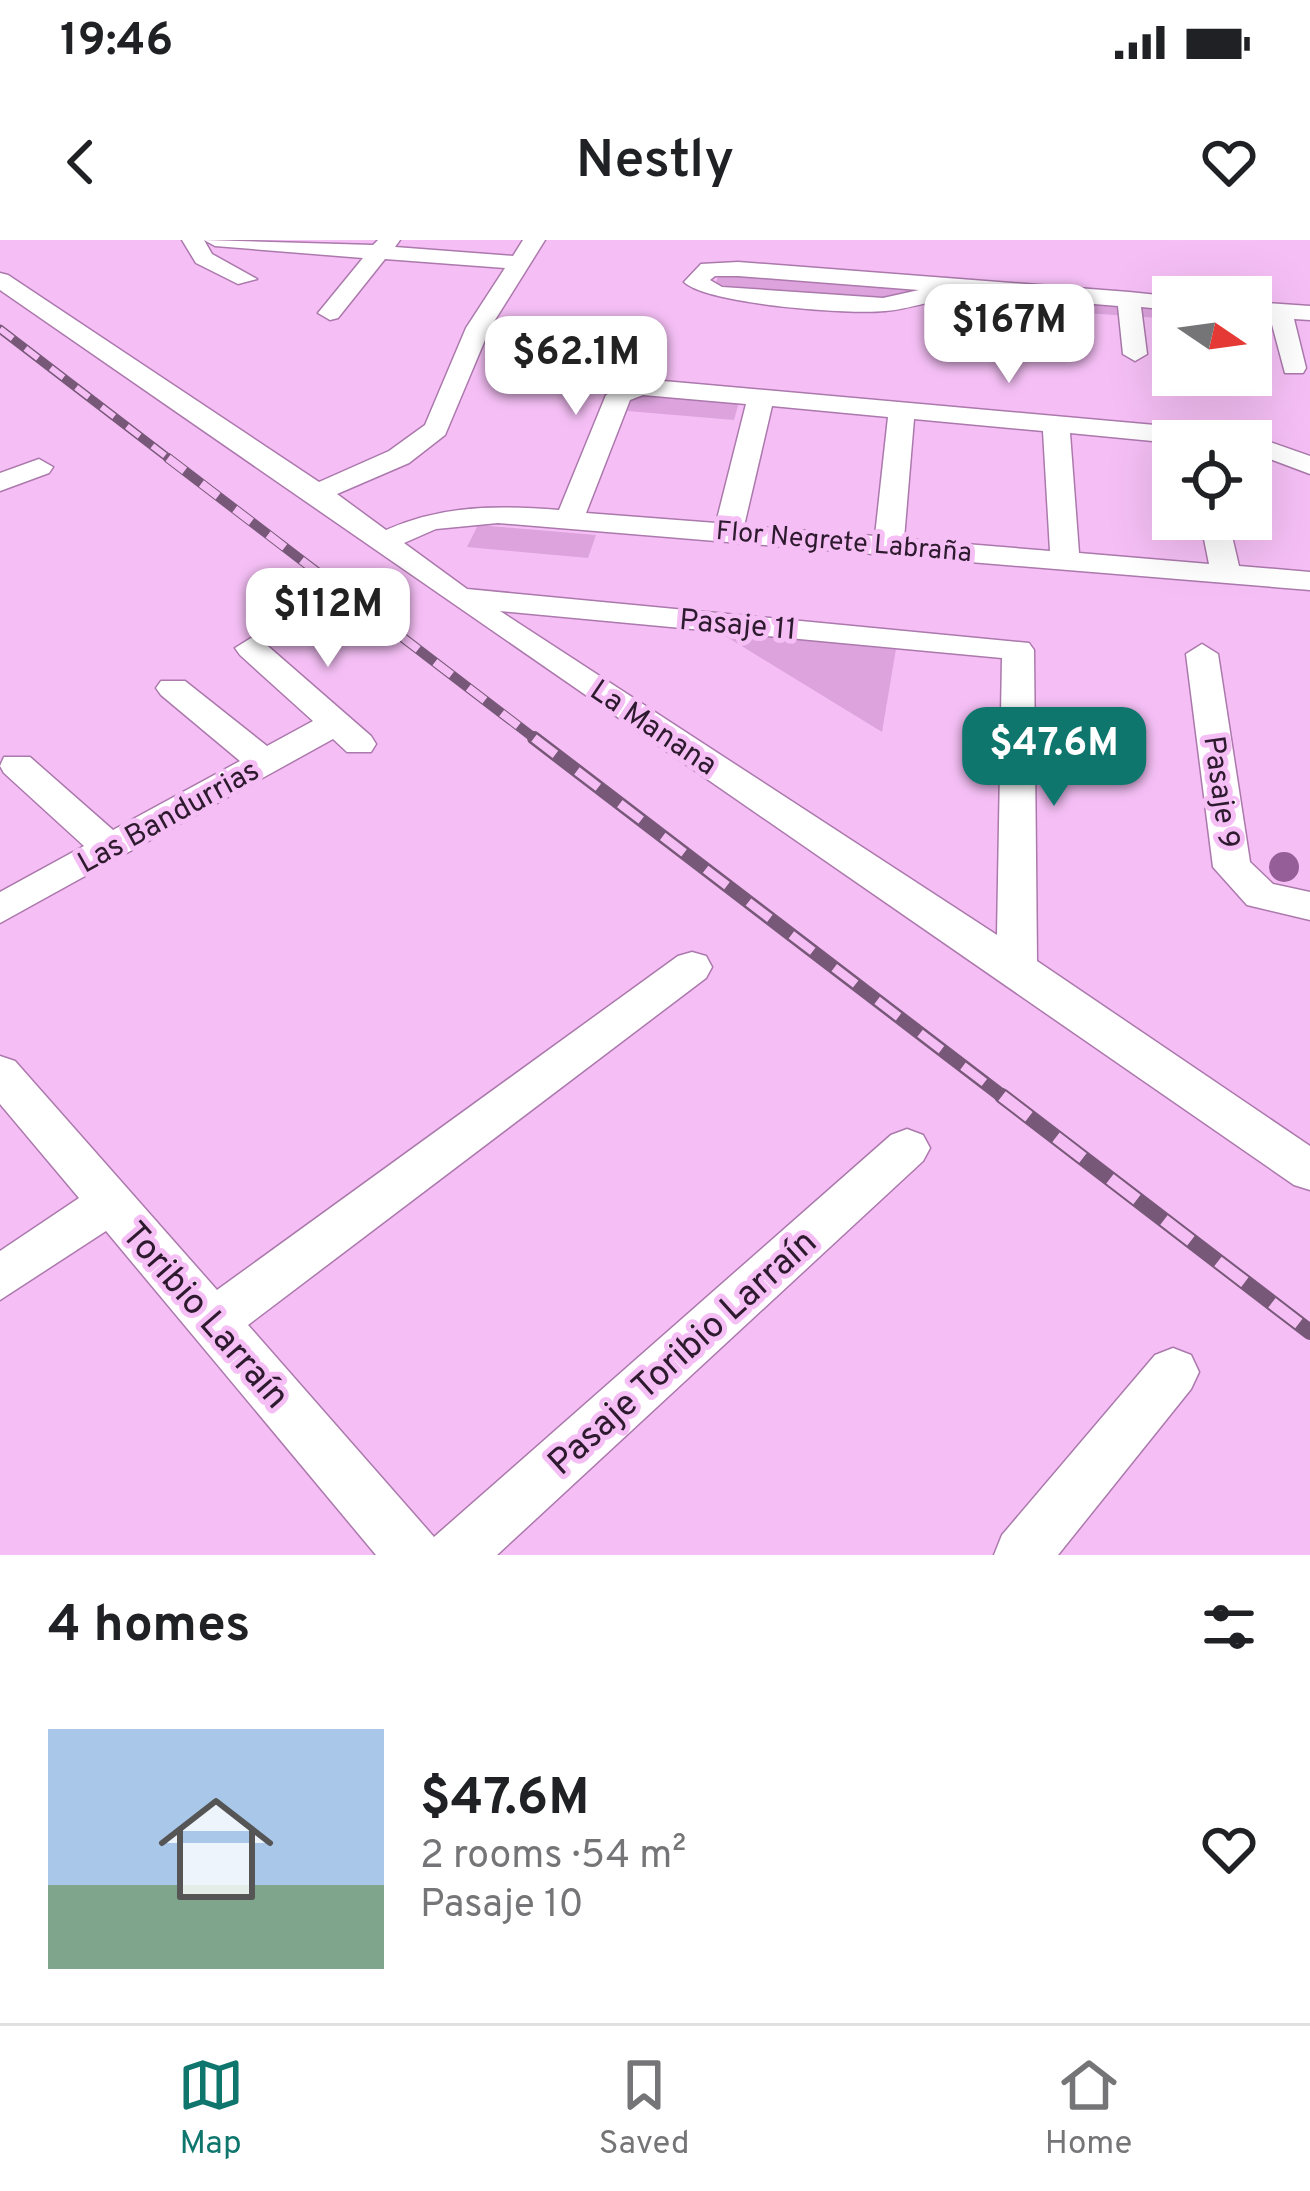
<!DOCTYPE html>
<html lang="en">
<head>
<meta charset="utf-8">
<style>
	:root { --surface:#fff; --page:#f6f6f6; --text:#202124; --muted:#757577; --line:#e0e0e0; --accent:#0f766e }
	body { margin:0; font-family:Overpass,sans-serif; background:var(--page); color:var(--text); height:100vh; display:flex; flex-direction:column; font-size:45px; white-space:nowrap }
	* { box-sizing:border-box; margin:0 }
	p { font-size:39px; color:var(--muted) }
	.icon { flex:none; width:66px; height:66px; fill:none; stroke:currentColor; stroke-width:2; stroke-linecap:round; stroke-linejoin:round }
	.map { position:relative; height:1315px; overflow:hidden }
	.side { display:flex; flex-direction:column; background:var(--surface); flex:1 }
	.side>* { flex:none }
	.needle { width:78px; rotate:103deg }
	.fabs { position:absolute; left:1152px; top:36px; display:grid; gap:24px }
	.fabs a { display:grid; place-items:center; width:120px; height:120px; border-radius:0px; background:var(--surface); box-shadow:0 12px 48px #0002; font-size:60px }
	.price { position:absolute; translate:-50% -102px; padding:0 27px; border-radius:24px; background:#fff; color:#222; font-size:39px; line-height:78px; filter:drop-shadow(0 3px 6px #0008) }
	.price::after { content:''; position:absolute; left:50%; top:72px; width:36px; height:27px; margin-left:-18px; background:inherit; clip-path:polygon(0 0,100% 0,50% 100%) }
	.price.current { background:var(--accent); color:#fff }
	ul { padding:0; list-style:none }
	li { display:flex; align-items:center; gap:36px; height:300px; padding:0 48px }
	li span { display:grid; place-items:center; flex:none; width:336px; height:240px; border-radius:0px; color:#555 }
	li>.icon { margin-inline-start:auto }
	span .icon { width:144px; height:144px; fill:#fffc; stroke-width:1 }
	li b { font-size:51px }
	h2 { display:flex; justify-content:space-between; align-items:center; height:144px; padding:0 48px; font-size:51px }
	.status { display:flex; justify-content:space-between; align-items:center; height:84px; padding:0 60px; background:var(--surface); direction:ltr }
	.status svg { height:33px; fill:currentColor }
	header { display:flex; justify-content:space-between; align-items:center; height:156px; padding:0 48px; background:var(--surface); font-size:54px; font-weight:600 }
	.dock { display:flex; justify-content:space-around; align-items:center; height:168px; border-top:3px solid var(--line); background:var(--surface); font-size:33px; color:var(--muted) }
	.dock a { display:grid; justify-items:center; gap:6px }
	.dock .current { color:var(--accent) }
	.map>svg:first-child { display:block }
	.green { fill:#dca3dd }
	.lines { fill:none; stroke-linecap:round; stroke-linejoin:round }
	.minor-casing { stroke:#ab79ac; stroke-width:3 }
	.minor { fill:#fff; fill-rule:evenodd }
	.rail-far3-casing { stroke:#785878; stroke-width:9 }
	.rail-far2-casing { stroke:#785878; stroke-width:10 }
	.rail-far1-casing { stroke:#785878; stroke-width:14 }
	.rail-casing { stroke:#785878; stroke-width:16 }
	.rail-far3 { stroke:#f5bff5; stroke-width:6; stroke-dasharray:16; stroke-linecap:butt }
	.rail-far2 { stroke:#f5bff5; stroke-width:8; stroke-dasharray:21; stroke-linecap:butt }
	.rail-far1 { stroke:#f5bff5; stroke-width:9; stroke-dasharray:27; stroke-linecap:butt }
	.rail { stroke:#f5bff5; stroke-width:12; stroke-dasharray:34; stroke-linecap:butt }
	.tree { fill:#965e98 }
	.labels { text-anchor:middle; stroke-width:10; stroke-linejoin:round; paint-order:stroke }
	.far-street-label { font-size:27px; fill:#2e1a2e; stroke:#f5bff5 }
	.street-label { font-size:30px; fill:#2e1a2e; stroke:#f5bff5 }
	.near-street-label { font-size:36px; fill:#2e1a2e; stroke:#f5bff5 }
</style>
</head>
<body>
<div class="status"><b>19:46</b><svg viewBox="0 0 49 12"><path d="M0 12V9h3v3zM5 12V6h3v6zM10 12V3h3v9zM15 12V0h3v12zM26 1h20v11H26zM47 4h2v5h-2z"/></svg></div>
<header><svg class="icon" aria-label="back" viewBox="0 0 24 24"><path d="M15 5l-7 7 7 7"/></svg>Nestly<svg class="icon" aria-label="heart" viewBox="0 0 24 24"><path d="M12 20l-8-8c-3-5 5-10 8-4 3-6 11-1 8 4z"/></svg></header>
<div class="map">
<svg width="1310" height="1315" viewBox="0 0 1310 1315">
	<rect width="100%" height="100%" fill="#f5bff5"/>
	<g class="green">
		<polygon points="719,34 923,50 881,58 715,45"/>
		<polygon points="959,51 1173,64 1173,79 923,62"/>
		<polygon points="634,154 739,162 734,180 627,171"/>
		<polygon points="478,285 596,295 588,318 467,307"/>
		<polygon points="709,386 897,403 882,492"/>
	</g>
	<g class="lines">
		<g class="minor-casing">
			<g id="minor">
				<polygon points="182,0 204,0 212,14 257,39 238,44 196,23"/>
				<path d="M204,0L373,5L378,0H400L395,7L513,16L523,0H545L490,88L445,195L409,223L337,254L386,290C443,265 498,265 559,270L606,155L641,139L1244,193L1310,216V234L1251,212V201L1173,203L1070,193L1079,313L1209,324L1200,279H1228L1239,326L1310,332V350L498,283L436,289L404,303L467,349L1029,403L1034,410L1037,721L1310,906V950L1294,945L0,50V33L8,35L319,242L389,211L425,185L466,88L505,28L385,19L338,78L330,80L318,73L363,18L215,6ZM643,155L746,164L716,283L586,273L630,160ZM772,166L888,177L875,296L744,286ZM914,179L1043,191L1050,311L904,299ZM500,371L1002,418L997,695Z"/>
				<path d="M738,22L1129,52L1177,57L1173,70L1141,67L1147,114L1135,121L1123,114L1118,66L1009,57L1008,103L996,110L984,103L986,55C951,52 920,68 885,71C850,75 707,64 684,42L701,24ZM715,36H738L919,50L883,58L722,47L710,40Z"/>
				<polygon points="1251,62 1310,66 1310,80 1294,79 1306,128 1303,133 1285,133 1270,77 1251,76"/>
				<polygon points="39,219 53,227 49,233 0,251 0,233"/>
				<polygon points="251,398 262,401 371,496 376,504 371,512 347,512 333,499 0,683 0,652 84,606 4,533 0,526 4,517 30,517 113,590 240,521 161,455 156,448 161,441 185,441 267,506 313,481 240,415 235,408"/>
				<polygon points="1202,404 1218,414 1250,622 1273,644 1310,652 1310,680 1247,665 1213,627 1186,414"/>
				<polygon points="692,712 706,716 712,727 706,738 248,1085 434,1297 891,895 907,889 923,895 930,908 923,921 497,1315 376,1315 106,991 0,1060 0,1011 79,958 0,864 0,816 15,821 217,1050 678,716"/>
				<polygon points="1173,1108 1191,1115 1199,1132 1191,1149 1058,1315 994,1315 1002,1295 1155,1115"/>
			</g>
		</g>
		<use href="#minor" class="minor"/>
		<g class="rail-far3-casing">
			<polyline id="rail-far3" points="0,89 172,221"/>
		</g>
		<g class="rail-far2-casing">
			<polyline id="rail-far2" points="168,218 538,501"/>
		</g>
		<g class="rail-far1-casing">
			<polyline id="rail-far1" points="534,498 1006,859"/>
		</g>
		<g class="rail-casing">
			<polyline id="rail" points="1002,856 1310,1092"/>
		</g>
		<use href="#rail-far3" class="rail-far3"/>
		<use href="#rail-far2" class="rail-far2"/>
		<use href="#rail-far1" class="rail-far1"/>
		<use href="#rail" class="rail"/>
	</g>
	<circle class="tree" cx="1284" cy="627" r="15"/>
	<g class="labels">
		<g class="far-street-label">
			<text transform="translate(844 301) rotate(5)" y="9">Flor Negrete Labraña</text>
		</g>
		<g class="street-label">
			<text transform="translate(738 384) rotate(5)" y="10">Pasaje 11</text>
			<text transform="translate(654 487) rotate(34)" y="10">La Manana</text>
			<text transform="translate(1222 552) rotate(82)" y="10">Pasaje 9</text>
			<text transform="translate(168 576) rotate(-29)" y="10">Las Bandurrias</text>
		</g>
		<g class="near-street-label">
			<text transform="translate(207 1074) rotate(49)" y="13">Toribio Larraín</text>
			<text transform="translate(681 1111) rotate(-42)" y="13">Pasaje Toribio Larraín</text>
		</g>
	</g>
</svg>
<div class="fabs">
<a><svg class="needle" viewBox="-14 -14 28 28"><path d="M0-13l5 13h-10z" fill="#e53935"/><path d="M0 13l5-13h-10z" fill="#757577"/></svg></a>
<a><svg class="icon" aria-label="locate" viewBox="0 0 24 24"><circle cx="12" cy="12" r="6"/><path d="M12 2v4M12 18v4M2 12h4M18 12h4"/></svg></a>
</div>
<b class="price" style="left:1009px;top:146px">$167M</b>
<b class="price" style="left:576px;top:178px">$62.1M</b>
<b class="price" style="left:328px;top:430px">$112M</b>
<b class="price current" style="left:1054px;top:569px">$47.6M</b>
</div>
<section class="side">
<h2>4 homes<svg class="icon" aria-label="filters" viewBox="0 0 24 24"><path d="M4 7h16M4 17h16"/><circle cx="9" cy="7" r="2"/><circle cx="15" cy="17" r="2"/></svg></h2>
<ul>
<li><span style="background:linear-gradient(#a9c7e8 65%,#7fa58c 0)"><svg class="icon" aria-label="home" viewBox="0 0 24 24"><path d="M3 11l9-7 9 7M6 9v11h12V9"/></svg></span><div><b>$47.6M</b><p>2 rooms · 54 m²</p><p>Pasaje 10</p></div><svg class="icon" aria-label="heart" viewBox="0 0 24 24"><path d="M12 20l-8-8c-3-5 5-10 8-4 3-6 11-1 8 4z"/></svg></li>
</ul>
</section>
<nav class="dock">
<a class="current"><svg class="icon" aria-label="map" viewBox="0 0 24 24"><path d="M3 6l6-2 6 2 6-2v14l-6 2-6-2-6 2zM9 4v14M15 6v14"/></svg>Map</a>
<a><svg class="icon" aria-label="saved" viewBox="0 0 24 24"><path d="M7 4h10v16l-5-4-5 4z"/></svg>Saved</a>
<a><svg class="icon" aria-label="home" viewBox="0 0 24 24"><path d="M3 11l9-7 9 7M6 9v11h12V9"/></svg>Home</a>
</nav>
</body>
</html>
